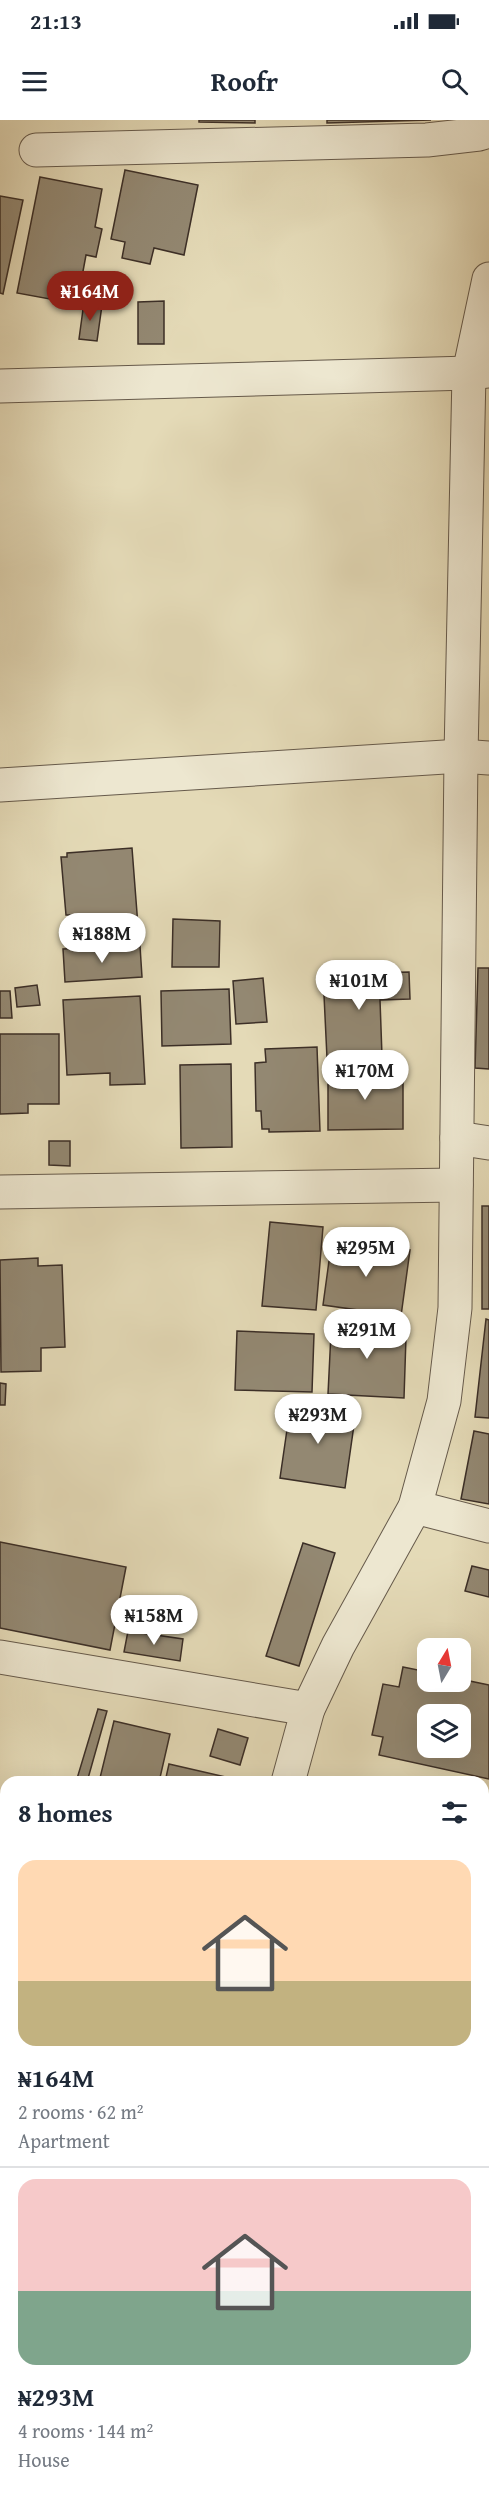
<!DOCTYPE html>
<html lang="en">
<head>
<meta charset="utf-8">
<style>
	:root { --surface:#fff; --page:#f2f2f3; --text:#1f2937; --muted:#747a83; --line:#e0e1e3; --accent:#8f2418 }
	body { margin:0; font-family:"Gentium Book Plus",serif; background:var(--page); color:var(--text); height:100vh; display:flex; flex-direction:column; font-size:22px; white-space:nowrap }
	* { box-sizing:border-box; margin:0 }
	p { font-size:20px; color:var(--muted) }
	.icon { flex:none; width:33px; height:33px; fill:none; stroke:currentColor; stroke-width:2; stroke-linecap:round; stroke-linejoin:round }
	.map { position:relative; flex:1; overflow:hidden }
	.drawer { position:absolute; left:0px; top:1656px; width:489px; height:720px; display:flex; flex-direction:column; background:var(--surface); border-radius:18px 18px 0 0; box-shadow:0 6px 24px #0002 }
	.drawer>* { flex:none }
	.needle { width:39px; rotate:10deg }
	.fabs { position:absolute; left:417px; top:1518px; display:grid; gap:12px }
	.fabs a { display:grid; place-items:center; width:54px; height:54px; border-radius:12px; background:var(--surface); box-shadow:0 6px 24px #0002; font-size:30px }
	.price { position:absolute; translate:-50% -51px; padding:0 14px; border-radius:21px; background:#fff; color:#222; font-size:20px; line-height:39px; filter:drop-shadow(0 2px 3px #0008) }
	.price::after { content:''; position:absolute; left:50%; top:36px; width:18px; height:14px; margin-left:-9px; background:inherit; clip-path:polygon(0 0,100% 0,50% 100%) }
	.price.selected { background:var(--accent); color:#fff }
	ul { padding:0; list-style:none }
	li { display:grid; align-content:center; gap:12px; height:318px; padding:0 18px }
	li+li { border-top:2px solid var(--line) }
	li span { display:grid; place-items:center; height:186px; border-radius:18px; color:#555 }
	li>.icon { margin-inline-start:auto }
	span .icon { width:108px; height:108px; fill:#fffc; stroke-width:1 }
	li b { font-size:26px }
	h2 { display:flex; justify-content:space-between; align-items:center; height:72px; padding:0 18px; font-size:26px }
	.status { display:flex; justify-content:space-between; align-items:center; height:42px; padding:0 30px; background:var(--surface); direction:ltr }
	.status svg { height:16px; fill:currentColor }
	header { display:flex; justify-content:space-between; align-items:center; height:78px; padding:0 18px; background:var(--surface); font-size:27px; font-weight:700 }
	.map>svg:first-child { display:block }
	.building { fill:#938872; stroke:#3c2f27; stroke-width:1.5; fill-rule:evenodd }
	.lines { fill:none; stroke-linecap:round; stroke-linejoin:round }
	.minor-casing { stroke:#665a4b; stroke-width:35 }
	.minor { stroke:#ede7d0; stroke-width:33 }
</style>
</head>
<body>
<div class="status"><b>21:13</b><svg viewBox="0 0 49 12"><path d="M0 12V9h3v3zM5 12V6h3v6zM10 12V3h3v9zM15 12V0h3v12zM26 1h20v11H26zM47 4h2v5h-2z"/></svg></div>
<header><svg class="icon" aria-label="menu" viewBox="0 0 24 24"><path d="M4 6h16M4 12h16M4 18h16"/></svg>Roofr<svg class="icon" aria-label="search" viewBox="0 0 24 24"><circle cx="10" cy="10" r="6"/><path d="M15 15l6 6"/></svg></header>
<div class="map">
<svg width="489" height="2376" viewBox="0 0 489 2376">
	<rect width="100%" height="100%" fill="#e4dab7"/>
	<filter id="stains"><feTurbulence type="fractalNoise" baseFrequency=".00333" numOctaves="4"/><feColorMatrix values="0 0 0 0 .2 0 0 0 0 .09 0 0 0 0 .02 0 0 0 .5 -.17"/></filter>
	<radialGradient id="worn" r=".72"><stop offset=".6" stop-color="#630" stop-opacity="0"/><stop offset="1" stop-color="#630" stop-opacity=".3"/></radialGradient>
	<g class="building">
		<polygon points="199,0 255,0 255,3 199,2"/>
		<polygon points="327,0 431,0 327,3"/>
		<polygon points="125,50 198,65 184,135 154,128 150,144 122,138 125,122 111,119"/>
		<polygon points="40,57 102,69 95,107 102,109 96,137 86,135 79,173 68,171 66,182 17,173"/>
		<polygon points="0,76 23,80 3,174 0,173"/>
		<polygon points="164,181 164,224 138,224 138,182"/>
		<polygon points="84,182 102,185 97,221 79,219"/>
		<polygon points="132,728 139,819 73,823 71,795 66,795 61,737 67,737 67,733"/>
		<polygon points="173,799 220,801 219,847 172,847"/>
		<polygon points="140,826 142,857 65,862 63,829"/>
		<polygon points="478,848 489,848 489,949 475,948"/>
		<polygon points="409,852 410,879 380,880 382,936 327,938 323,854"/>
		<polygon points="263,858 267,902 236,904 233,861"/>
		<polygon points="37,865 40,885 17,887 15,868"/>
		<polygon points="229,869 231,924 162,926 161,871"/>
		<polygon points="0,871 10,871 12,898 0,898"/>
		<polygon points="140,876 145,964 110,965 110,953 67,955 63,880"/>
		<polygon points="0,914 59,914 59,984 28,984 28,993 0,994"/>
		<polygon points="317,927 320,1011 269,1012 269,1009 262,1009 261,991 256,991 255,943 266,942 265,929"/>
		<polygon points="231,944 232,1027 181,1028 180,945"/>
		<polygon points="328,953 403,953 403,1009 328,1010"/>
		<polygon points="49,1021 70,1021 70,1046 49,1045"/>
		<rect x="482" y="1086" width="7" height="103"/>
		<polygon points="270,1102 323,1107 316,1190 262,1186"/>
		<polygon points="332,1119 410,1130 401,1196 323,1185"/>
		<polygon points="38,1138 38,1146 62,1145 65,1227 41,1228 41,1251 1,1252 0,1140"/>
		<polygon points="345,1196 391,1198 390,1216 406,1217 404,1278 328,1274 331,1213 345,1213"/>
		<polygon points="486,1199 489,1200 489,1298 475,1297"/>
		<polygon points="237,1211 314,1214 312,1272 235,1270"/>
		<polygon points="0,1263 6,1264 5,1285 0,1285"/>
		<polygon points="291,1282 356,1291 345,1368 280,1358"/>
		<polygon points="474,1311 489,1314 489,1384 461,1379"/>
		<polygon points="0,1422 126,1447 110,1530 0,1508"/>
		<polygon points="303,1423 335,1433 299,1546 266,1536"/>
		<polygon points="472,1446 489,1450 489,1477 465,1471"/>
		<polygon points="128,1511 183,1519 180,1541 124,1532"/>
		<path d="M403,1547L428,1552V1562H460V1559L489,1565V1659L379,1635L383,1617L372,1615L383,1564L399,1567ZM428,1594H460V1628H428Z"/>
		<polygon points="98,1589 107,1591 87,1662 76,1662"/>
		<polygon points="114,1601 170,1614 159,1662 99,1662"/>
		<polygon points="218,1609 248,1618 240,1645 210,1636"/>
		<polygon points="169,1644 243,1661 242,1662 165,1662"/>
		<rect x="0" y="1753" width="6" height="56"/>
		<polygon points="0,1819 6,1820 6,1923 0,1922"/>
		<polygon points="483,1988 489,1989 489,2067 483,2066"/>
		<polygon points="0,2009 6,2010 6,2141 0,2140"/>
		<polygon points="489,2094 489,2141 483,2138 483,2106"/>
		<polygon points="483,2174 489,2176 489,2245 483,2243"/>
		<polygon points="489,2268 489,2376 485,2376 475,2370 483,2370 483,2279"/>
		<polygon points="384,2370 457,2370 454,2376 381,2376"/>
	</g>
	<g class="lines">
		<g class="minor-casing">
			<g id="minor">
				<polyline points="36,30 427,20 479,14 489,11"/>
				<polyline points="0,266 469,253 489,251"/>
				<polyline points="0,665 461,636 489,638"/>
				<polyline points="457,1018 489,1023"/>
				<polyline points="0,1072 456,1065"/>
				<polyline points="415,1387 489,1406"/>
				<polyline points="0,1537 308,1589"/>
				<polyline points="288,1662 308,1589 338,1526 415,1387 444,1281 455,1188 461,636 469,253 489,159"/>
				<polyline points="0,1974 6,1975"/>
				<polyline points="241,2370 254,2376"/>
				<polyline points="104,2376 106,2370"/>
			</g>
		</g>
		<use href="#minor" class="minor"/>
	</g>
	<rect width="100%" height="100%" filter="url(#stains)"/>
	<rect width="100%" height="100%" fill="url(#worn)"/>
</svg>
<div class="fabs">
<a><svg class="needle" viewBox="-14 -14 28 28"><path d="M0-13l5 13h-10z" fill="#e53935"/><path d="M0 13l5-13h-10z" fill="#747a83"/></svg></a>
<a><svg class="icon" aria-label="layers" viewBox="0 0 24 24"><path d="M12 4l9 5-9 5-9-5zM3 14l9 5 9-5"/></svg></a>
</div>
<b class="price selected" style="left:90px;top:202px">₦164M</b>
<b class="price" style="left:102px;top:844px">₦188M</b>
<b class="price" style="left:359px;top:891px">₦101M</b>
<b class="price" style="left:365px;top:981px">₦170M</b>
<b class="price" style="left:366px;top:1158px">₦295M</b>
<b class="price" style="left:367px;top:1240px">₦291M</b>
<b class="price" style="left:318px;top:1325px">₦293M</b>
<b class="price" style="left:154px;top:1526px">₦158M</b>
<section class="drawer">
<h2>8 homes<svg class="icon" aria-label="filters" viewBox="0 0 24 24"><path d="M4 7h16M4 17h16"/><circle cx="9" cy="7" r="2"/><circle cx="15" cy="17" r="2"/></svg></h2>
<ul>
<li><span style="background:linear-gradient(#ffd9b3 65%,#c2b280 0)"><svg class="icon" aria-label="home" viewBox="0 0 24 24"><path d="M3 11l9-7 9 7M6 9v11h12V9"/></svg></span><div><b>₦164M</b><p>2 rooms · 62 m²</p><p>Apartment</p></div></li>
<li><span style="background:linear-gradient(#f6c9c9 60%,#7fa58c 0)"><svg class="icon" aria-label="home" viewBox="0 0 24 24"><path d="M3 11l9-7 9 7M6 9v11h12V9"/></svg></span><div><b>₦293M</b><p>4 rooms · 144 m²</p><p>House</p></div></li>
</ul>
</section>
</div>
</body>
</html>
